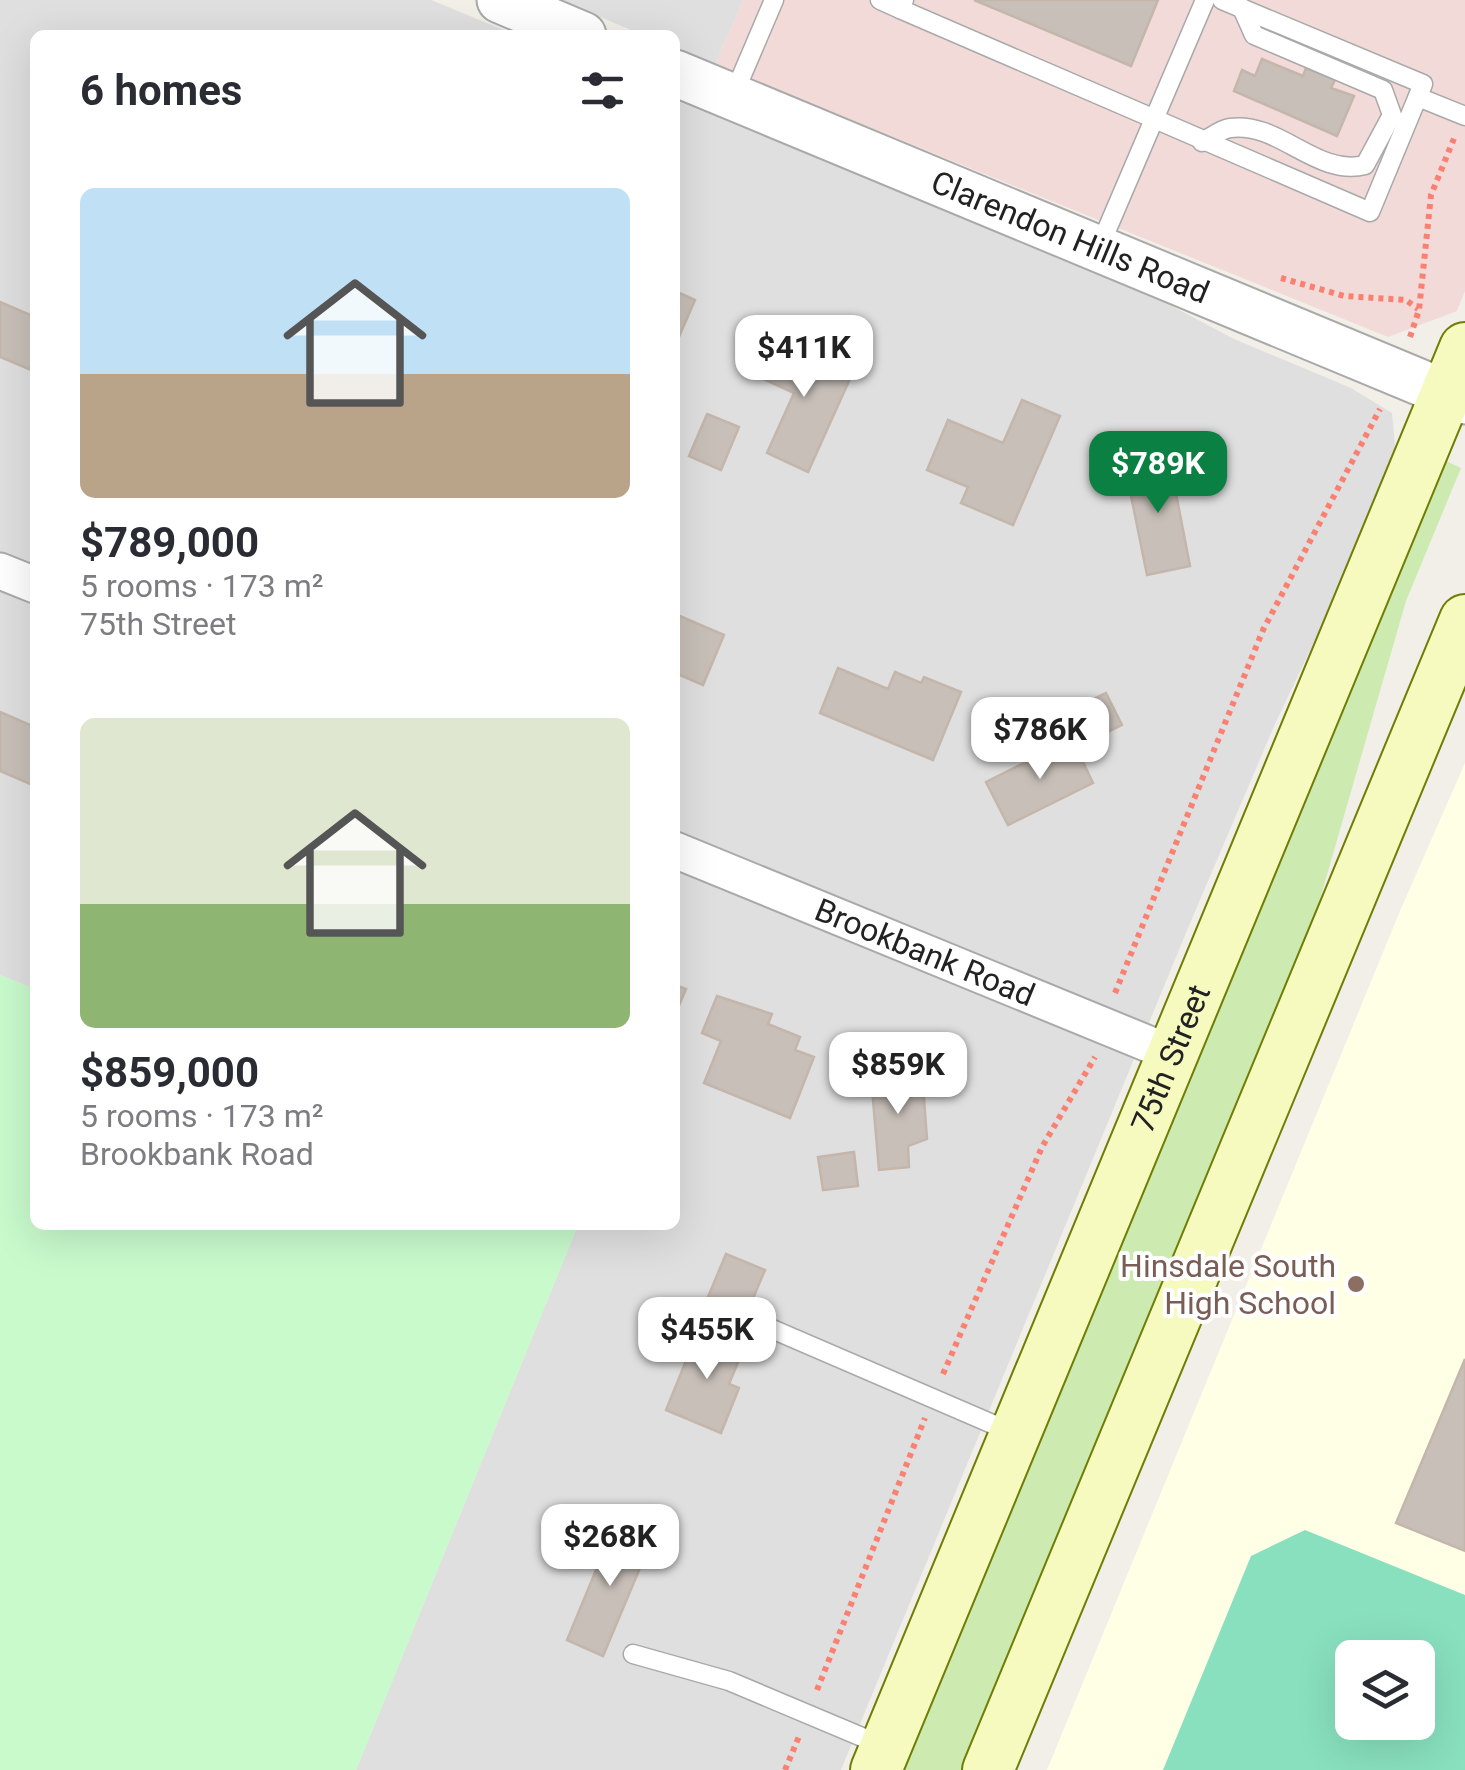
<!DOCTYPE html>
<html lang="en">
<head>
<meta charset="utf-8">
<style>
	:root { --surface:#fff; --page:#f2f2f3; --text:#2b2b33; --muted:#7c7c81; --accent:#0b8043 }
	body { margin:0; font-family:Roboto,sans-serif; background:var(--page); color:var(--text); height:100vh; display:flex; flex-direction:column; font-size:38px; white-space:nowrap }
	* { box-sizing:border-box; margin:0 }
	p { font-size:32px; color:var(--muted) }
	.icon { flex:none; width:55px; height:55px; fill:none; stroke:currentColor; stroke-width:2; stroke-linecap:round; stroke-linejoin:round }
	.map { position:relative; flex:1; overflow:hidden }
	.sheet { position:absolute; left:30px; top:30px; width:650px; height:1200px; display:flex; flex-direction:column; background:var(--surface); border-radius:15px; box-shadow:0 10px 40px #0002 }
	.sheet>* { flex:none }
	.controls { position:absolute; left:1335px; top:1640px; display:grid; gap:20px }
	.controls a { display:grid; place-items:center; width:100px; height:100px; border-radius:15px; background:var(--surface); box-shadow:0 10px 40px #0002; font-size:50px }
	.price { position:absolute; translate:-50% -85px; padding:0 22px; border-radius:20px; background:#fff; color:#222; font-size:32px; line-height:65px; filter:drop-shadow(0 2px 5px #0008) }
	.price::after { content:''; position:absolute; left:50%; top:60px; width:30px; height:22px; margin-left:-15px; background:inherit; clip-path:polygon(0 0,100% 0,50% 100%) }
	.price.current { background:var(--accent); color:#fff }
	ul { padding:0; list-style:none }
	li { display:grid; align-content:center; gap:20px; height:530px; padding:0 50px }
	li span { display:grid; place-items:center; height:310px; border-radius:15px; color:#555 }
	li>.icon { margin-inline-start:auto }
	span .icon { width:180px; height:180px; fill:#fffc; stroke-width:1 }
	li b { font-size:42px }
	h2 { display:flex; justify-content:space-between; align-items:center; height:120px; padding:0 50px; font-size:42px }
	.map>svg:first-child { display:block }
	.residential { fill:#e0dfdf }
	.commercial { fill:#f2dad9 }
	.education { fill:#ffffe5; fill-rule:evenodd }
	.grass { fill:#cdebb0 }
	.park { fill:#c8facc }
	.pitch { fill:#88e0be; fill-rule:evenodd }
	.building { fill:#c7bfb8; stroke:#c4b6ab; stroke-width:2.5 }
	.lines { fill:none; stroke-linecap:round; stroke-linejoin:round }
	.service-casing { stroke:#a9a9a9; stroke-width:21 }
	.minor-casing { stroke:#a9a9a9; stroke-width:39 }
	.tertiary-casing { stroke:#a9a9a9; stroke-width:49 }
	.secondary-casing { stroke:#707d05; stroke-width:54 }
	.path { stroke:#fa8072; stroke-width:6; stroke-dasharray:5 5; stroke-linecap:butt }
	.service { stroke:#fff; stroke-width:18 }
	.minor { stroke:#fff; stroke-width:35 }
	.tertiary { stroke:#fff; stroke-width:45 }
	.secondary { stroke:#f7fabf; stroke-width:50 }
	.education-dot { fill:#8d6e63; stroke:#fff; stroke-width:4 }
	.labels { text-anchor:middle; stroke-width:8; stroke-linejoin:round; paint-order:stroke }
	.street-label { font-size:32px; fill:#222; stroke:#fff }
	.education-label { font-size:32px; fill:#785e54; stroke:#fff; text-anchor:end }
</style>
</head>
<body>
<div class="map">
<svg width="1465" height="1770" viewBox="0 0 1465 1770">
	<rect width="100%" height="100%" fill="#f2efe9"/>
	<g class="residential">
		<polygon points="0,0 431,0 516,35 35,35 35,989 0,975"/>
		<polygon points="560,0 743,0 715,65 675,48 675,35 643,35"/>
		<polygon points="675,100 1149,294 1234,339 1351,388 1392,413 1395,446 1388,486 1275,724 1188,928 841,1770 356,1770 578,1225 675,1225"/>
	</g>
	<polygon class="commercial" points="743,0 1465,0 1465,291 1457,311 1388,337 715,65"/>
	<path class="education" d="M1465,763V1770H1047L1400,911ZM1352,1658H1418V1722H1352Z"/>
	<polygon class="grass" points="1444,460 1461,468 1406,601 1301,965 967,1770 897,1770"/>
	<polygon class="park" points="0,975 35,989 35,1225 578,1225 356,1770 0,1770"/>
	<path class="pitch" d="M1305,1530L1465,1595V1770H1163L1251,1556ZM1352,1658H1418V1722H1352Z"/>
	<g class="building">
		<polygon points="974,0 1158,0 1131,66"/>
		<polygon points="1262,59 1303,76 1306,68 1335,80 1331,88 1354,96 1337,136 1234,91 1242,70 1255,76"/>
		<polygon points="675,291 695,300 675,346"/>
		<polygon points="0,302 35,317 35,355 29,369 0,357"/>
		<polygon points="778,337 853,372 808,472 767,453 794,393 759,377"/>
		<polygon points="1022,400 1060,416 1013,525 961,503 968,487 927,470 948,420 1003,443"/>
		<polygon points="707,414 739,427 721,470 689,456"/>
		<polygon points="1169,457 1190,566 1147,575 1125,466"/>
		<polygon points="675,614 724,635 703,685 675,673"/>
		<polygon points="838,668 888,689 895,672 921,683 924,677 961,692 933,760 820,713"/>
		<polygon points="1106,693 1122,725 1091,740 1075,708"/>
		<polygon points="0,712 35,727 35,786 0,771"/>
		<polygon points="1072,739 1093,783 1008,825 986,782"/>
		<polygon points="675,985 686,989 675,1015"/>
		<polygon points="717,996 772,1014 768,1024 800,1037 795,1050 814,1057 790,1118 704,1083 721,1041 702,1033"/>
		<polygon points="922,1072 927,1139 908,1146 909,1167 879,1170 871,1077"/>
		<polygon points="854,1152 858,1186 823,1190 818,1157"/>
		<polygon points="726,1254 765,1270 741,1327 702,1311"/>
		<polygon points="699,1329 744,1348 729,1384 739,1388 721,1433 666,1410"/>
		<polygon points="1465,1359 1465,1551 1396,1523"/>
		<polygon points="616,1522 653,1537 603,1656 567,1640"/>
	</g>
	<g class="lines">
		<g class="service-casing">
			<g id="service">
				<polyline points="880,0 900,9 904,0"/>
				<polyline points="900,9 1370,212 1423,84 1222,0"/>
				<polyline points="733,96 774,0"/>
				<polyline points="1418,97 1465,116"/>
				<path d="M1202,142C1210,138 1221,129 1230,128C1279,121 1316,177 1365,165L1392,115L1383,90L1254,35L1242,8"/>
				<polyline points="1099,248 1205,0"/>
				<polyline points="765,1326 1011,1432"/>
				<polyline points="633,1654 729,1681 881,1745"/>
			</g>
		</g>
		<g class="minor-casing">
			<g id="minor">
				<polyline points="0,571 35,585"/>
				<path id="s1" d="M675,850L1173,1054"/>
			</g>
		</g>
		<g class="tertiary-casing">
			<g id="tertiary">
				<polyline points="500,0 583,35"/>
				<path id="s2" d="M675,73L1465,401"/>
			</g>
		</g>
		<g class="secondary-casing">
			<g id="secondary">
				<path id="s3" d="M876,1770L1465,348"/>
				<polyline points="988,1770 1465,620"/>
			</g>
		</g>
		<g class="path">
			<polyline points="1281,278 1344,296 1406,300 1418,309"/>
			<polyline points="1410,337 1419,310 1431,195 1455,136"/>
			<polyline points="1115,993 1263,630 1380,409"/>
			<polyline points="943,1374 1042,1147 1095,1057"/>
			<polyline points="817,1690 925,1418"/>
			<polyline points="785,1770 800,1734"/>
		</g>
		<use href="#service" class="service"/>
		<use href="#minor" class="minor"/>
		<use href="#tertiary" class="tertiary"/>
		<use href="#secondary" class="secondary"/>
	</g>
	<circle class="education-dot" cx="1356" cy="1284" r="10"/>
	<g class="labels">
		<g class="street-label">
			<text dy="11" stroke="none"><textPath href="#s2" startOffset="428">Clarendon Hills Road</textPath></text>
			<text dy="11" stroke="none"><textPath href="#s1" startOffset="270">Brookbank Road</textPath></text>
			<text dy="11" stroke="none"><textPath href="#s3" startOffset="770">75th Street</textPath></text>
		</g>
		<g class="education-label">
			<text x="1336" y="1277">Hinsdale South<tspan x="1336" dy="37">High School</tspan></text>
		</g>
	</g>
</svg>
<div class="controls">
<a><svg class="icon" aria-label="layers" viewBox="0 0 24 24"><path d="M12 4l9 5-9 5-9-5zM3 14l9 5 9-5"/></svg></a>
</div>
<b class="price" style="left:804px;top:400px">$411K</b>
<b class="price current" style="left:1158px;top:516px">$789K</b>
<b class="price" style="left:1040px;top:782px">$786K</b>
<b class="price" style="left:898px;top:1117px">$859K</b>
<b class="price" style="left:707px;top:1382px">$455K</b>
<b class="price" style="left:610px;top:1589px">$268K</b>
<section class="sheet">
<h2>6 homes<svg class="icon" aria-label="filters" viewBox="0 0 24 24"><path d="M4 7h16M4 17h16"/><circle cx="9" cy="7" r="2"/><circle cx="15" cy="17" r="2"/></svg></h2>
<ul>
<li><span style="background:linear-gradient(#bfe0f5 60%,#b9a48a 0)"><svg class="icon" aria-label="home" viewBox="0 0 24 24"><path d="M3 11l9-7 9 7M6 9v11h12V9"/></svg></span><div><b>$789,000</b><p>5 rooms · 173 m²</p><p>75th Street</p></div></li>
<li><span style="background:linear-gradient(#dfe7d0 60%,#8fb573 0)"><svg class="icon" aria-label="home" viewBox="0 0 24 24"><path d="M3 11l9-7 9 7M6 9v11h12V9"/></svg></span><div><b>$859,000</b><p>5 rooms · 173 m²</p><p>Brookbank Road</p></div></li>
</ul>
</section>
</div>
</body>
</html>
